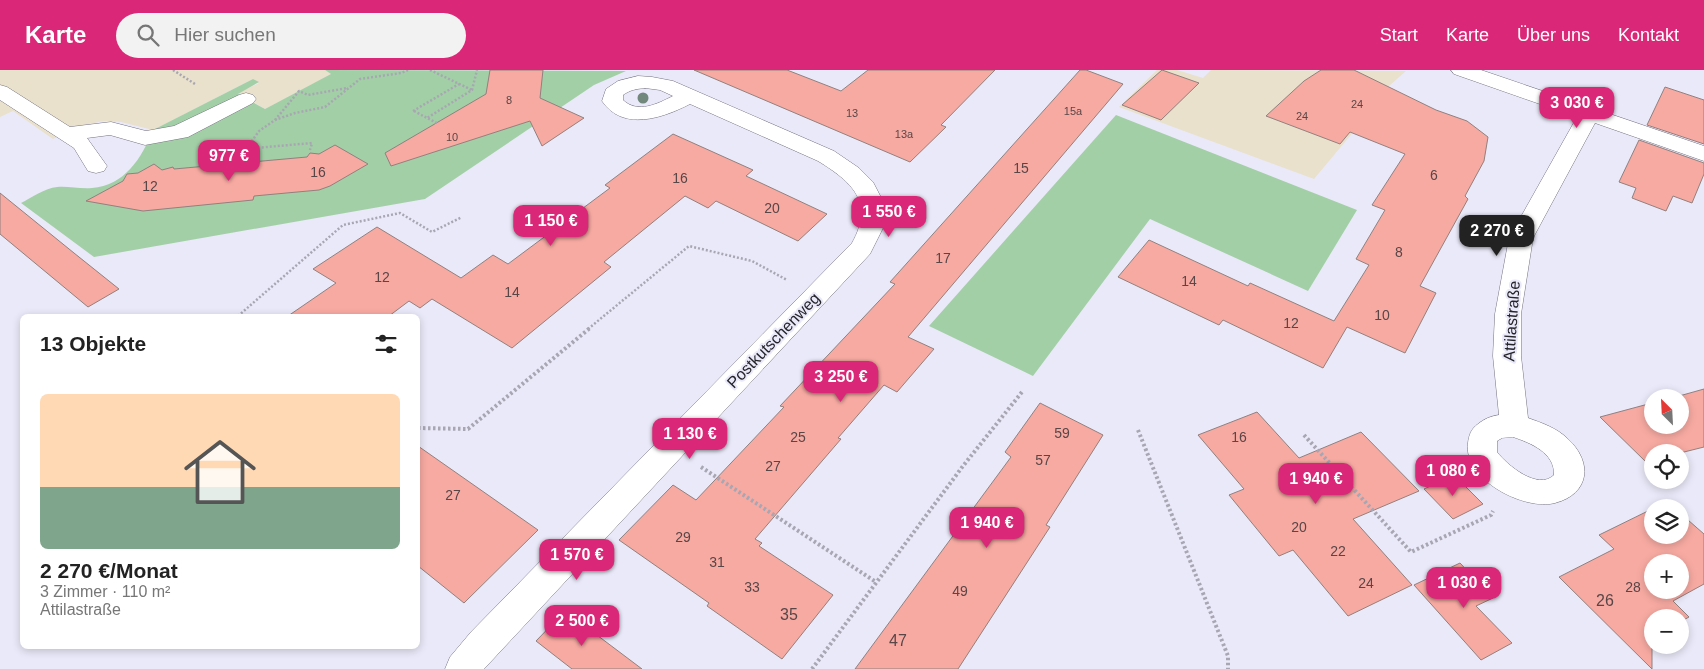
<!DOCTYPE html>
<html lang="de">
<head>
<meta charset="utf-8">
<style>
	:root { --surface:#fff; --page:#f2f2f2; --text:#222; --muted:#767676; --accent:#db2777 }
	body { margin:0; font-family:Helvetica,sans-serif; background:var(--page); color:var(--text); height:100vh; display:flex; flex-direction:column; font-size:19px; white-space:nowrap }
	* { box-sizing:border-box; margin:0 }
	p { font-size:16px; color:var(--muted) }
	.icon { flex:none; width:28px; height:28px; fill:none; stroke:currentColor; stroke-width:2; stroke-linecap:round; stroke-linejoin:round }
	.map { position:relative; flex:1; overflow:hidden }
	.sheet { position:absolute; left:20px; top:244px; width:400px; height:335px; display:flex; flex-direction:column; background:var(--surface); border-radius:8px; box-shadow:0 2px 8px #0003 }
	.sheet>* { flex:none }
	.needle { width:32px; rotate:336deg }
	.tools { position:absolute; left:1644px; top:319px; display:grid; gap:10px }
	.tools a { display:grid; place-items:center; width:45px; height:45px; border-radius:50%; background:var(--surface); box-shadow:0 2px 8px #0003; font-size:25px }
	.price { position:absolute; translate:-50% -42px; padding:0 11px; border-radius:10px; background:var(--accent); color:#fff; font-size:16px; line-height:32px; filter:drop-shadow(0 1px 2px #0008) }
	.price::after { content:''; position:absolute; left:50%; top:30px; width:15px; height:11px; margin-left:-8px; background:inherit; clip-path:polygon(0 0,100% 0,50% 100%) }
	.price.current { background:#222; color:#fff }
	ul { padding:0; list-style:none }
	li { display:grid; align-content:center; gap:10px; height:265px; padding:0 20px }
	li span { display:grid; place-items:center; height:155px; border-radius:8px; color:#555 }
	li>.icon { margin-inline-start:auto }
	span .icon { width:90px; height:90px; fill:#fffc; stroke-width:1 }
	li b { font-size:21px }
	h2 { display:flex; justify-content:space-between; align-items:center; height:60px; padding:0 20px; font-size:21px }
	header { display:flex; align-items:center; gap:30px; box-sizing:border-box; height:70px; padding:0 25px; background:var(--accent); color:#fff }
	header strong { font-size:24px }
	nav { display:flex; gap:28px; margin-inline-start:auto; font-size:18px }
	.search { width:350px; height:45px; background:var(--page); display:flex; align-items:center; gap:12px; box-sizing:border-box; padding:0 18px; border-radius:28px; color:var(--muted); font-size:19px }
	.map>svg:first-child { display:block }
	.commercial { fill:#e9e1cb }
	.green { fill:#a3cfa7 }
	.building { fill:#f7aaa2; stroke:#91807e; fill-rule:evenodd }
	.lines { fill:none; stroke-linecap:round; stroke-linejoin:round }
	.minor-casing { stroke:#747280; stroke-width:1 }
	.path-far1 { stroke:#a7a6b2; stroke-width:2.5; stroke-dasharray:2 2; stroke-linecap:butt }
	.path { stroke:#a7a6b2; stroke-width:4; stroke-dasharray:2.5 2.5; stroke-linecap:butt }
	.minor { fill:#fff; fill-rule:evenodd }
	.tree { fill:#72887d }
	.labels { text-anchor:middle; stroke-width:4; stroke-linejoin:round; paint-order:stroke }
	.far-number-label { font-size:11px; fill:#594647 }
	.number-label { font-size:14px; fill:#594647 }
	.street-label { font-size:16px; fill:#242429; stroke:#eae9f9 }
	.near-number-label { font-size:16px; fill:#594647 }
</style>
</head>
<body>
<header>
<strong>Karte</strong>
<div class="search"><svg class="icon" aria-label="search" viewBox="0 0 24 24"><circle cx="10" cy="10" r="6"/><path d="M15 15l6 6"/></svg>Hier suchen</div>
<nav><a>Start</a><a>Karte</a><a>Über uns</a><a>Kontakt</a></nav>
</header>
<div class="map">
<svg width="1704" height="599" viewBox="0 0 1704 599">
	<rect width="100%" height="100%" fill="#eae9f9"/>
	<g class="commercial">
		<polygon points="0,0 325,0 332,4 265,39 238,23 259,13 253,9 153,60 121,52 104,51 79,56 53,69 13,41 0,47"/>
		<polygon points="1157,0 1177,0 1203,8 1211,0 1406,1 1364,38 1370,42 1314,109 1119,37"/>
	</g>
	<g class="green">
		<path d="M325,0L626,1L594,15L425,129L94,187L21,133C31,128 45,118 57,117C68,116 80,119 92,118C124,116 142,88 153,60L253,9L259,12L238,24L265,39L331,4Z"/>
		<polygon points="1116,45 1357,140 1308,221 1150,149 1033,306 929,256"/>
	</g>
	<g class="building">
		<polygon points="490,0 543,0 540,28 584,48 542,76 530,51 391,96 385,83 486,24"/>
		<polygon points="694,0 787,0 841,21 868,0 995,0 941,55 946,57 910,92"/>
		<polygon points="1080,0 1086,0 1123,14 908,267 934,279 897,322 884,315 838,368 841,369 755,469 762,473 759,476 833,525 782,589 707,536 709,533 619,470 673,415 696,430 784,337 780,336 895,214 890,212"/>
		<polygon points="1162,0 1199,13 1161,50 1122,35"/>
		<polygon points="1321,0 1354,0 1436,40 1467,51 1488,67 1484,91 1465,126 1468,129 1420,216 1436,223 1405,283 1347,257 1323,298 1223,250 1219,255 1118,207 1149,170 1248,216 1250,213 1334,251 1369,195 1356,189 1385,140 1372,135 1405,84 1350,62 1340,74 1266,46 1304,11"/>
		<polygon points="1665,17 1704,30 1704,74 1647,55"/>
		<polygon points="673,64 753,100 746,106 827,144 798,171 716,131 708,138 685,126 604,192 611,197 512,278 432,229 420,238 409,231 389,246 288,246 336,213 313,199 377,157 461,208 493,185 508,194 610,118 605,115"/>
		<polygon points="1639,70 1704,93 1704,104 1692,133 1673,126 1666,141 1632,128 1636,118 1619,112"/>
		<polygon points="335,75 368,94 330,116 319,120 254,126 253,130 143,141 86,131 123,111 127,104 138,103 154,94 162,100 173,97 174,99 307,87 310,83 319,84"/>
		<polygon points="0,123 74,183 119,219 88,237 0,164"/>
		<polygon points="1704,319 1704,377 1680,383 1652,382 1652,390 1646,392 1600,347 1652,333 1652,355 1680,355 1680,328 1672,328"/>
		<polygon points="1040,333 1103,365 1046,455 1050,457 958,599 855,599 1011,387 1005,382"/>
		<polygon points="1257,342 1299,388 1361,362 1419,421 1353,449 1412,515 1348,546 1293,480 1279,486 1229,425 1244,419 1198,365"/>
		<polygon points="418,376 538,460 464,533 418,496"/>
		<polygon points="1454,405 1483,434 1453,449 1424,419"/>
		<path d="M1652,439V465H1680V443L1704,464V514L1673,531L1689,547L1680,552V548H1652V599L1559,507L1614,479L1599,465ZM1652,492H1680V520H1652Z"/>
		<polygon points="1460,493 1493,528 1476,536 1512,573 1481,590 1414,515"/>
		<polygon points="565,541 642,599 572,599 536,571"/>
	</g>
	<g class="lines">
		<g class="minor-casing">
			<g id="minor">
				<path d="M1451,0H1481L1704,76V91L1595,53L1533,168L1521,244V286L1528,348C1542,353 1557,358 1568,369C1593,392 1590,424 1555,433C1525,441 1463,410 1468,373C1469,365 1471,359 1478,354C1484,349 1491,346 1499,345L1493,286L1495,244L1509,168L1577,47L1454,4ZM1513,367C1531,373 1555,383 1554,405C1538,421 1507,395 1497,382V371L1502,368Z"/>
				<path d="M638,6L652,7L673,11L834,81L859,98L873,112L885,135L886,149L883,158L870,184L484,599H445L450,587L471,562L852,173C875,132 852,112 818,91L690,34C663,48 623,62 602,31L606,19L618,11ZM645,18L660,20L673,26C657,34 638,44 623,30V25C630,20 636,19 645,18Z"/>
				<polygon points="0,15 7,17 70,57 111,52 146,61 174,56 239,25 246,23 253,25 256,29 253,33 188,67 145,75 110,65 87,68 107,96 104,101 96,103 88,101 74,78 0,30"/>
			</g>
		</g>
		<g class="path-far1">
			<polyline points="173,0 195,14"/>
			<polyline points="430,0 472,20"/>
			<polyline points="413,41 459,14"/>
			<polyline points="414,41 427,48"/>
			<polyline points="275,50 299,21 308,25 347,18"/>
			<polyline points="437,53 427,48 472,20 477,0"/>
			<polyline points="247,78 259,61 275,50 295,43 325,37 360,9 401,3 408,0"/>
			<polyline points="210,82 312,73 310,80"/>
			<polyline points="238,246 343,155 400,143 432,162 462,147"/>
			<polyline points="588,259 689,176 752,191 787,210"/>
		</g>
		<g class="path">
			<polyline points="418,358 468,359 590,258"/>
			<polyline points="1138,360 1228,586 1228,599"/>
			<polyline points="1304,365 1411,482 1491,445 1493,441"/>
			<polyline points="701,397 876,512"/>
			<polyline points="812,599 963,396 1022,322"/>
		</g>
		<use href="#minor" class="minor"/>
	</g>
	<circle class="tree" cx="643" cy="28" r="5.5"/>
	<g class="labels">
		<g class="far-number-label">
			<text x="509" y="34">8</text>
			<text x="1357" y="38">24</text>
			<text x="1073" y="45">15a</text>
			<text x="852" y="47">13</text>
			<text x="1302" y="50">24</text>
			<text x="904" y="68">13a</text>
			<text x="452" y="71">10</text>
		</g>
		<g class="number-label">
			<text x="1021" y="103">15</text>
			<text x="318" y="107">16</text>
			<text x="1434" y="110">6</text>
			<text x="680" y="113">16</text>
			<text x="150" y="121">12</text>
			<text x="772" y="143">20</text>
			<text x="1399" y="187">8</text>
			<text x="943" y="193">17</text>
			<text x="382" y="212">12</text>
			<text x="1189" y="216">14</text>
			<text x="512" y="227">14</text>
			<text x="1382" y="250">10</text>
			<text x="1291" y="258">12</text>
			<text x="1062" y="368">59</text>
			<text x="798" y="372">25</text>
			<text x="1239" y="372">16</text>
			<text x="1043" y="395">57</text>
			<text x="773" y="401">27</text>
			<text x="453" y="430">27</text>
			<text x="1299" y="462">20</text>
			<text x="683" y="472">29</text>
			<text x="1338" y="486">22</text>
			<text x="717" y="497">31</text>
			<text x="1366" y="518">24</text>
			<text x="752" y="522">33</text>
			<text x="1633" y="522">28</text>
			<text x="960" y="526">49</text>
		</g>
		<g class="street-label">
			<text transform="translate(1511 251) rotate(-86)" y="6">Attilastraße</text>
			<text transform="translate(773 270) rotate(-46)" y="6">Postkutschenweg</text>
		</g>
		<g class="near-number-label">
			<text x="1605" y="536">26</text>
			<text x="789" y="550">35</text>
			<text x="898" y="576">47</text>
		</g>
	</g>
</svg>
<div class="tools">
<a><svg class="needle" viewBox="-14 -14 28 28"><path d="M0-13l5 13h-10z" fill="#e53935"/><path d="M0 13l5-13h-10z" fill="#767676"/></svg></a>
<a><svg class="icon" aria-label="locate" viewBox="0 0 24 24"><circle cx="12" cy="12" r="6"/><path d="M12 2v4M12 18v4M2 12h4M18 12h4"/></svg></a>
<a><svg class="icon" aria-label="layers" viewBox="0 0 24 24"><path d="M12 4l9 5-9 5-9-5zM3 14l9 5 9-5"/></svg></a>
<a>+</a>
<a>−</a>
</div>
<b class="price" style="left:1577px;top:59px">3 030 €</b>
<b class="price" style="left:229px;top:112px">977 €</b>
<b class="price" style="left:889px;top:168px">1 550 €</b>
<b class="price" style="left:551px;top:177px">1 150 €</b>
<b class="price current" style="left:1497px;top:187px">2 270 €</b>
<b class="price" style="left:841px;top:333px">3 250 €</b>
<b class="price" style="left:690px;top:390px">1 130 €</b>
<b class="price" style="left:1453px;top:427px">1 080 €</b>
<b class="price" style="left:1316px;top:435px">1 940 €</b>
<b class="price" style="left:987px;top:479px">1 940 €</b>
<b class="price" style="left:577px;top:511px">1 570 €</b>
<b class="price" style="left:1464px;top:539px">1 030 €</b>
<b class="price" style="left:582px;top:577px">2 500 €</b>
<section class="sheet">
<h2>13 Objekte<svg class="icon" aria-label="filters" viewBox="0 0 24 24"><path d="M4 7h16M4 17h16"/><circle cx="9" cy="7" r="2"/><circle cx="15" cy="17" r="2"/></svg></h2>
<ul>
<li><span style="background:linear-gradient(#ffd9b3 60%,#7fa58c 0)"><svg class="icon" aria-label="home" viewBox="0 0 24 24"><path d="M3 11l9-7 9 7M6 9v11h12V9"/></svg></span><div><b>2 270 €/Monat</b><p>3 Zimmer · 110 m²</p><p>Attilastraße</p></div></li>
</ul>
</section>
</div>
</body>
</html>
